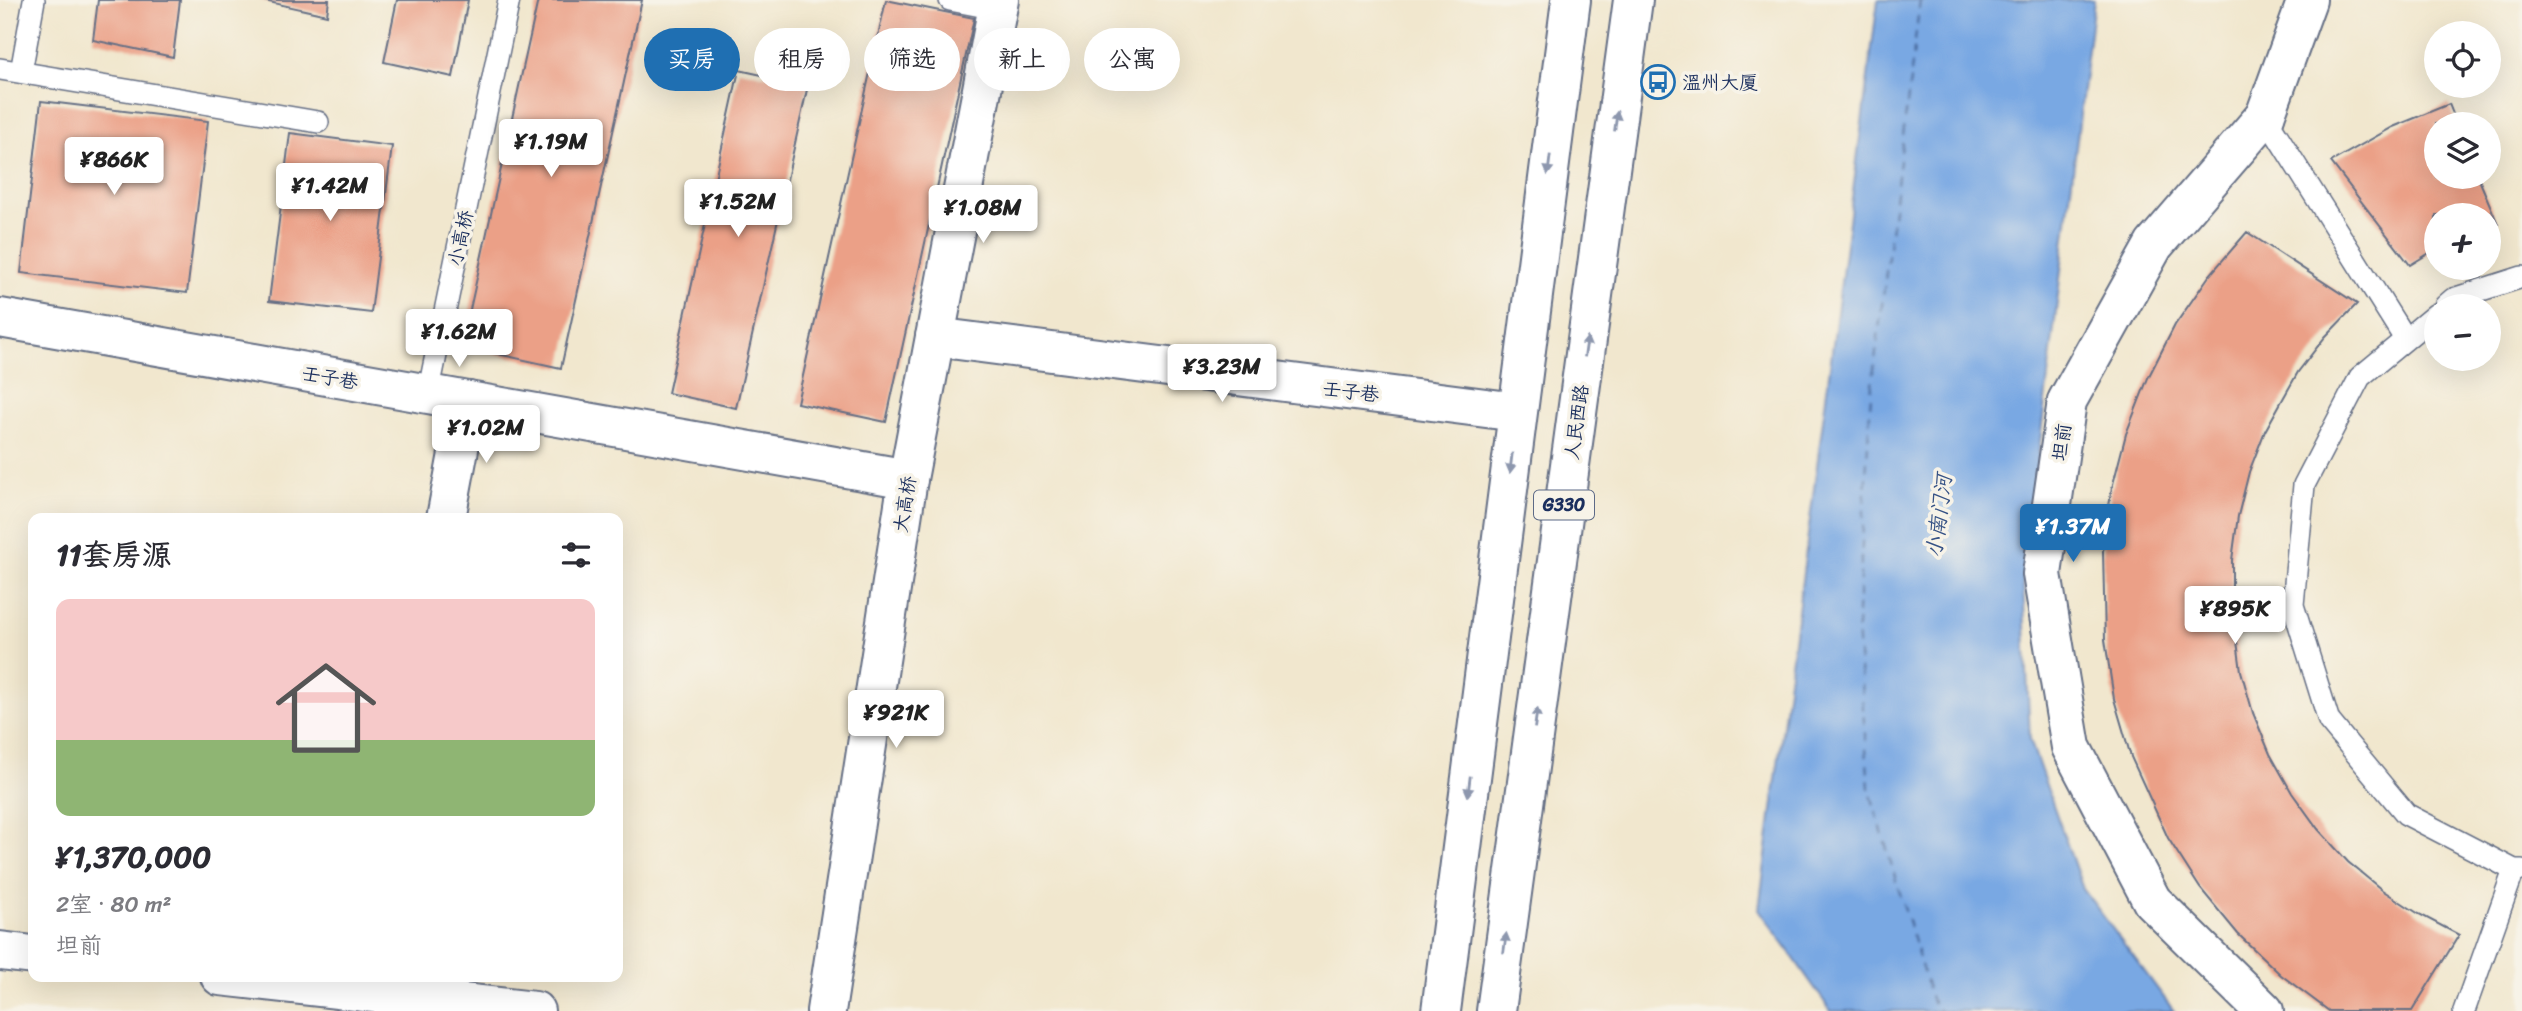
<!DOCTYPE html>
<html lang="zh">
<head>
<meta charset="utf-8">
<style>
	:root { --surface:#fff; --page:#f7f7f7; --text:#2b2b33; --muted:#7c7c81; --line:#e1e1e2; --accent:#1f6fb2 }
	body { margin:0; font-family:Sriracha,"LXGW WenKai TC",sans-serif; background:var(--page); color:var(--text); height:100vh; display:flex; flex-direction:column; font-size:26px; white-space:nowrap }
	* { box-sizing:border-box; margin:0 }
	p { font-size:23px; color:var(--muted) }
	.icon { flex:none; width:38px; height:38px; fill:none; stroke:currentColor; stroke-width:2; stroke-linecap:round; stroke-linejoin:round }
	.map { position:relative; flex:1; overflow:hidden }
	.side { position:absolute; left:28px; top:513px; width:595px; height:469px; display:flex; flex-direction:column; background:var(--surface); border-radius:14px; box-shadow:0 7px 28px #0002 }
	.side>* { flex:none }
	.top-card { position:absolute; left:644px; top:28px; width:665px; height:63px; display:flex; gap:14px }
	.tools { position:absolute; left:2424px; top:21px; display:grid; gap:14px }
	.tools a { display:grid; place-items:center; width:77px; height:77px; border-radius:50%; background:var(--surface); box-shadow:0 7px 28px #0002; font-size:35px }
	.price { position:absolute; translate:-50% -60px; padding:0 16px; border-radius:7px; background:#fff; color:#222; font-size:23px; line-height:46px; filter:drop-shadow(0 2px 4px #0008) }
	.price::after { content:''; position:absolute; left:50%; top:42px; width:21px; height:16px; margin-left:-10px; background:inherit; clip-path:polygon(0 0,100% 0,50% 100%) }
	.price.current { background:var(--accent); color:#fff }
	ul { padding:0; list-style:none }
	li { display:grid; align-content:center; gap:14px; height:371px; padding:0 28px }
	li+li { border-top:2px solid var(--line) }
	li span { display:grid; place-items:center; height:217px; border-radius:14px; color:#555 }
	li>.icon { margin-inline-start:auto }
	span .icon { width:126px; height:126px; fill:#fffc; stroke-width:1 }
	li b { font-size:30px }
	h2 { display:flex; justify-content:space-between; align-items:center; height:84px; padding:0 28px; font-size:30px }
	.pill { padding:0 24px; border-radius:32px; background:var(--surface); box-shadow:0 7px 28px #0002; font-size:24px; line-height:63px }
	.pill.current { background:var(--accent); color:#fff }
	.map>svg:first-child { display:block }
	.water { fill:#79a8e3; stroke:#4a6ca0; stroke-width:2 }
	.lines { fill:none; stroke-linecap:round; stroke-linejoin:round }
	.ferry { stroke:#375386; stroke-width:2; stroke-dasharray:9 7; stroke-linecap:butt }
	.building { fill:#eba087 }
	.service-casing { stroke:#666f85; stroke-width:24 }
	.minor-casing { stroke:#666f85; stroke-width:42 }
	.tertiary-casing { stroke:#666f85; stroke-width:42 }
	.secondary-casing { stroke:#666f85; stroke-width:42 }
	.trunk-casing { stroke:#666f85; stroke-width:42 }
	.service { stroke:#fff; stroke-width:21 }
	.minor { stroke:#fff; stroke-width:38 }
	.tertiary { stroke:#fff; stroke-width:38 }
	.secondary { stroke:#fff; stroke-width:38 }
	.trunk { stroke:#fff; stroke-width:38 }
	.oneway { fill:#8d97ae }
	.labels { text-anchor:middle; stroke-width:7; stroke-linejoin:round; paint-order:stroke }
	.shield { fill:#f7f3e8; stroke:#5d6a87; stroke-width:2 }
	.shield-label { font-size:18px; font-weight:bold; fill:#1b2f5e }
	.poi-label { font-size:19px; fill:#1b2f5e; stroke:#f7f3e8; text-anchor:start }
	.street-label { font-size:19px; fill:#1b2f5e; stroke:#f7f3e8 }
	.water-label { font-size:21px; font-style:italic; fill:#375386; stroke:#f7f3e8 }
</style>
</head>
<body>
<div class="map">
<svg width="2522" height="1011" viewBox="0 0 2522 1011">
	<rect width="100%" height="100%" fill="#f7f3e8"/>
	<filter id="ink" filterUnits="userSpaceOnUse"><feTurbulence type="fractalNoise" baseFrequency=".0143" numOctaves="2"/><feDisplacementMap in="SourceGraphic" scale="14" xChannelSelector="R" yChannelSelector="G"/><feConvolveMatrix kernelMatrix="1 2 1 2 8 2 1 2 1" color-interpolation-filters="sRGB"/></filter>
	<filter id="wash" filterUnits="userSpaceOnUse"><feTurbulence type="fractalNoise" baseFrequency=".00686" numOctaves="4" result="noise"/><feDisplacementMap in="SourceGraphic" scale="28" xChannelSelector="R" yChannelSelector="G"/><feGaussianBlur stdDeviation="1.57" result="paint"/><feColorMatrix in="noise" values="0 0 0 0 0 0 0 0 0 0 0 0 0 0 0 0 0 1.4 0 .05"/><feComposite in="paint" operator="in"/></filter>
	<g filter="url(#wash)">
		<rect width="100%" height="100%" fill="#f1e7ce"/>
		<polygon class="water" points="1878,0 2094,0 2023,581 2030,740 2083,889 2174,1011 1831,1011 1759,909"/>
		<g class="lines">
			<polyline class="ferry" points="1920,0 1871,393 1857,628 1869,788 1931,999 1940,1011"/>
		</g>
		<g id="blocks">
			<g class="building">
				<polygon points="98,0 180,0 173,57 93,40"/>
				<polygon points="260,0 329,0 327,15"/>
				<polygon points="397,0 468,0 453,77 384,62"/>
				<polygon points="538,0 642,0 561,368 462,346"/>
				<polygon points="886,0 974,18 886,422 797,403"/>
				<polygon points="739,70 808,85 736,408 668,393"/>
				<polygon points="41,101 208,121 187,293 21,273"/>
				<polygon points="2449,104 2457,124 2436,124 2436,177 2478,177 2498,224 2488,227 2488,215 2436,215 2436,249 2410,265 2331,162 2393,127"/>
				<polygon points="290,133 392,146 371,313 269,301"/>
				<polygon points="2247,232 2357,304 2325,337 2298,372 2265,431 2249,472 2238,516 2232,560 2232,604 2241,671 2253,713 2270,754 2292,793 2318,829 2348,862 2382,890 2419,914 2459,935 2412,1011 2329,1011 2281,975 2238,934 2200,888 2168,838 2131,757 2114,699 2105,640 2103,551 2111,492 2126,434 2148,378 2175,325 2209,276"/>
			</g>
		</g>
	</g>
	<g filter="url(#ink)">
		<use href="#blocks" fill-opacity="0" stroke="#666f85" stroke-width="2"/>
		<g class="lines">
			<g class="service-casing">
				<g id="service">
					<polyline points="950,0 997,9"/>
					<polyline points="0,69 318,122"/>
					<polyline points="21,72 34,0"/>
					<polyline points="2265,116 2405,339"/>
					<polyline points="2445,306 2453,299 2522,277"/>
					<polyline points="2436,314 2360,377 2304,485 2293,605 2329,721 2406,814 2514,870 2522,870"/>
					<polyline points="428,394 509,0"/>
					<polyline points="2464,1011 2514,870"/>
				</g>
			</g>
			<g class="minor-casing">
				<g id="minor">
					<polyline points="0,318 908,479"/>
					<polyline points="935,337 1517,412"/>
					<polyline points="446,518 468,401"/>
					<polyline points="826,1011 908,479 999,0"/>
					<polyline points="2264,1011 2152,901 2071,747 2042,574 2067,401 2154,245 2265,116"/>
				</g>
			</g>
			<g class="tertiary-casing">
				<polyline id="tertiary" points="2265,116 2307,0"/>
			</g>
			<g class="secondary-casing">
				<g id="secondary">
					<polyline points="0,951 33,955"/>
					<polyline points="220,976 535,1011"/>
				</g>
			</g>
			<g class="trunk-casing">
				<g id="trunk">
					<polyline points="1441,1011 1571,0"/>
					<polyline points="1496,1011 1633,0"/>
				</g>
			</g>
			<use href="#service" class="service"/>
			<use href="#minor" class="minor"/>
			<use href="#tertiary" class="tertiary"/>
			<use href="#secondary" class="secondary"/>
			<use href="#trunk" class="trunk"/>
		</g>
		<defs><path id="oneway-solid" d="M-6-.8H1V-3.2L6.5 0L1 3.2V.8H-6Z" transform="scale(1.75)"/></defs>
		<g class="oneway">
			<use href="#oneway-solid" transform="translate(1616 121) rotate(-82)"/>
			<use href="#oneway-solid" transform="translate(1549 165) rotate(97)"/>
			<use href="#oneway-solid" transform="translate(1586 347) rotate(-82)"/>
			<use href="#oneway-solid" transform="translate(1511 463) rotate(97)"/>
			<use href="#oneway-solid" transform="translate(1536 718) rotate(-82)"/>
			<use href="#oneway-solid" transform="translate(1469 786) rotate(97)"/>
			<use href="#oneway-solid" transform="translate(1505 943) rotate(-82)"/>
		</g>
	</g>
	<defs>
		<g id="bus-ring" transform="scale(1.75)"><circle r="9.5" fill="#f7f3e8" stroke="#1f6fb2" stroke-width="1.5"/><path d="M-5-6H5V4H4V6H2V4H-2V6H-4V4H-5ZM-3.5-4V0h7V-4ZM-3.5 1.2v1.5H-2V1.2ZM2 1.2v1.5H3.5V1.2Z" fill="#1f6fb2"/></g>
	</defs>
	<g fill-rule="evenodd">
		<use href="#bus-ring" x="1658" y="82"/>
	</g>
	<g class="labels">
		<rect class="shield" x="1534" y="490.5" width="60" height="29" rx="5"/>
		<g class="shield-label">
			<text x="1564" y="511">G330</text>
		</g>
		<g class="poi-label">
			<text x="1682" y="89">温州大厦</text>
		</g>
		<g class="street-label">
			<text transform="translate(460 238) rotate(-78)" y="7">小高桥</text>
			<text transform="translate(330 377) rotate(10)" y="7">壬子巷</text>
			<text transform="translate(1351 391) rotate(7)" y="7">壬子巷</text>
			<text transform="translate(1576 422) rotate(-82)" y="7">人民西路</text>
			<text transform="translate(2061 442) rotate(-82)" y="7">坦前</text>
			<text transform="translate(904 504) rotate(-81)" y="7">大高桥</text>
		</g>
		<g class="water-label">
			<text transform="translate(1939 516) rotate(-83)" y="7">小南门河</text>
		</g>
	</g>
</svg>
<div class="tools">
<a><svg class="icon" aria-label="locate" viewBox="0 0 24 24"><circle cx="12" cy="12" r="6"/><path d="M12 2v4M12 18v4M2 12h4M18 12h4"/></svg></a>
<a><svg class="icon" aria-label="layers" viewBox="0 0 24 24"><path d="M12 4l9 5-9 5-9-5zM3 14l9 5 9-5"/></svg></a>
<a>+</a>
<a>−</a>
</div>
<b class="price" style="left:551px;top:179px">¥1.19M</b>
<b class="price" style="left:114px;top:197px">¥866K</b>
<b class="price" style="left:330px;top:223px">¥1.42M</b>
<b class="price" style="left:738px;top:239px">¥1.52M</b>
<b class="price" style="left:983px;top:245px">¥1.08M</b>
<b class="price" style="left:459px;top:369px">¥1.62M</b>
<b class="price" style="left:1222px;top:404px">¥3.23M</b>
<b class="price" style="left:486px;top:465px">¥1.02M</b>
<b class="price current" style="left:2073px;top:564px">¥1.37M</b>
<b class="price" style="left:2235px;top:646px">¥895K</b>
<b class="price" style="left:896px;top:750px">¥921K</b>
<div class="top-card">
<a class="pill current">买房</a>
<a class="pill">租房</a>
<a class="pill">筛选</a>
<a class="pill">新上</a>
<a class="pill">公寓</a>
</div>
<section class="side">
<h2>11套房源<svg class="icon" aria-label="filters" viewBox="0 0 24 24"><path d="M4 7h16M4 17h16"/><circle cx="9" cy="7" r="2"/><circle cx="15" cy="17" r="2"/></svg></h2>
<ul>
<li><span style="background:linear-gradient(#f6c9c9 65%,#8fb573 0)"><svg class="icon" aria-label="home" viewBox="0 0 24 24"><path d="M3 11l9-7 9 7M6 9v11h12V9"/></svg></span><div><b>¥1,370,000</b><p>2室 · 80 m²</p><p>坦前</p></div></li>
</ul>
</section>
</div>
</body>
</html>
